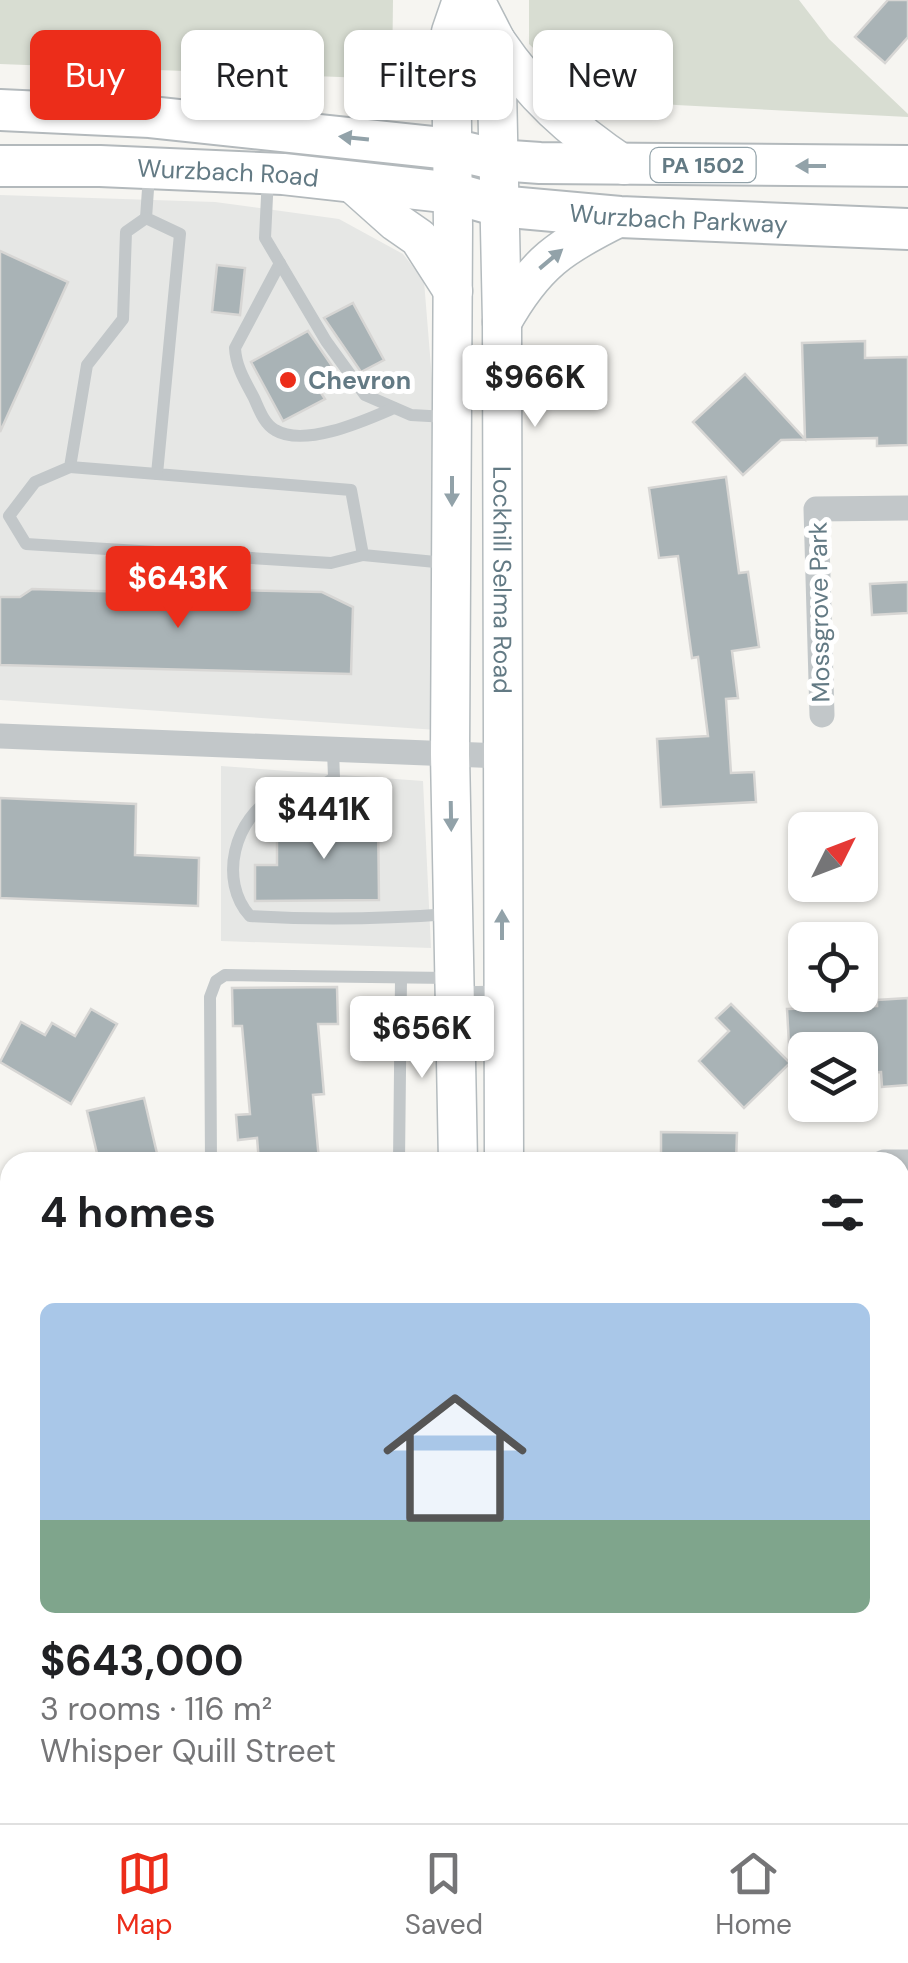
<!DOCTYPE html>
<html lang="en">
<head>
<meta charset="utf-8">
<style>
	:root { --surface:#fff; --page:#f6f6f6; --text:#202124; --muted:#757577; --line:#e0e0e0; --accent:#ec2d1a }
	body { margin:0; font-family:"DM Sans",sans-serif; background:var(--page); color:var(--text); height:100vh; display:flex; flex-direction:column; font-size:38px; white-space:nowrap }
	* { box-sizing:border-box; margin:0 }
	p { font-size:32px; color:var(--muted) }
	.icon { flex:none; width:55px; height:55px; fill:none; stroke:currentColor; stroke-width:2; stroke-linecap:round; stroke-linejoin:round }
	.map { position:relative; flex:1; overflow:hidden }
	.panel { position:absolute; left:0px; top:1152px; width:910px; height:672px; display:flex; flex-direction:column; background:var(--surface); border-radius:30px 30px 0 0; box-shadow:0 2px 8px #0004 }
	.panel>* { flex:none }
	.hud { position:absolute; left:30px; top:30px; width:850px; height:90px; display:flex; gap:20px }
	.needle { width:65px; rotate:48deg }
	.controls { position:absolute; left:788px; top:812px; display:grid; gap:20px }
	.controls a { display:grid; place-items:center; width:90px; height:90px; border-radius:15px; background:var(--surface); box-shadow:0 2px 8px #0004; font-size:50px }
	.price { position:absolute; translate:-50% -85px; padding:0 22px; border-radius:10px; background:#fff; color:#222; font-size:32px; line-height:65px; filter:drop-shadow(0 2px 5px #0008) }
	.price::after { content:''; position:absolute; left:50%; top:60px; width:30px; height:22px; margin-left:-15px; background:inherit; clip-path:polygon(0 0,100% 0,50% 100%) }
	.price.selected { background:var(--accent); color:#fff }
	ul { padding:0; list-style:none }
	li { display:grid; align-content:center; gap:20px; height:530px; padding:0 40px }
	li span { display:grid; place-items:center; height:310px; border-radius:15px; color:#555 }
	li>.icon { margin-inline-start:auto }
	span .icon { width:180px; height:180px; fill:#fffc; stroke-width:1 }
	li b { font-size:42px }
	h2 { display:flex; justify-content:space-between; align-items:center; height:120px; padding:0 40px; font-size:42px }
	.pill { padding:0 35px; border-radius:15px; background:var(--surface); box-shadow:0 2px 8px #0004; font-size:35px; line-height:90px }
	.pill.selected { background:var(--accent); color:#fff }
	.tabs { display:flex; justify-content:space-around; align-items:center; height:140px; border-top:2px solid var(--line); background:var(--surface); font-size:28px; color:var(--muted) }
	.tabs a { display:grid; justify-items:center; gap:5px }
	.tabs .selected { color:var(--accent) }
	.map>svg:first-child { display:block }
	.built { fill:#e6e7e5 }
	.green { fill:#d8ddd2 }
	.building { fill:#a9b3b6; stroke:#d7d6d4; stroke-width:2.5 }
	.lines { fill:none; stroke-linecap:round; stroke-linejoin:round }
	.secondary-casing { stroke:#b4bbbe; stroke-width:41 }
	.primary-casing { stroke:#b3b9bc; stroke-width:44 }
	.path { stroke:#bec0c2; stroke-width:5; stroke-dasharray:5 5; stroke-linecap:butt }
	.lane { stroke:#c2c7c9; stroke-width:12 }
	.street { stroke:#c2c7c9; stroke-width:25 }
	.secondary { stroke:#fff; stroke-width:38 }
	.primary { stroke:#fff; stroke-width:40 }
	.oneway { fill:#92a2a9 }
	.poi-dot { fill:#ec2d1a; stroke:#fff; stroke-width:4 }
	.labels { text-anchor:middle; stroke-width:10; stroke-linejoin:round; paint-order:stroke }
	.shield { fill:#fff; stroke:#92a2a9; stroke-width:2.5 }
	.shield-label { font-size:22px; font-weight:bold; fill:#637a84 }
	.street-label { font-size:25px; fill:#637a84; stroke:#fff }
	.poi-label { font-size:25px; font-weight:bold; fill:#637a84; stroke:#fff; text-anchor:start }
</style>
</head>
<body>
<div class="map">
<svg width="908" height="1823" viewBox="0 0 908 1823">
	<rect width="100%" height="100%" fill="#f6f5f1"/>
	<g class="built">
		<polygon points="0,195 215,202 339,219 403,254 424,281 440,478 437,730 0,700"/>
		<polygon points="221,766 423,781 431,948 221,941"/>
	</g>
	<g class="green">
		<polygon points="0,0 393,0 392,79 0,64"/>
		<polygon points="529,0 799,0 829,39 908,114 908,117 676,105 580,93 529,44"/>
		<polygon points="621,1815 830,1815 844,1823 621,1823"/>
	</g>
	<g class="building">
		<polygon points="888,0 908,0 908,37 885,63 855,37"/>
		<polygon points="0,251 68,282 0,432"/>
		<polygon points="217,265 245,268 240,315 212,312"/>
		<polygon points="353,303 384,360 361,372 324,318"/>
		<polygon points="308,331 343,382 321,393 325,399 283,421 251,362"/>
		<polygon points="865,341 865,358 908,357 908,445 877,446 877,438 781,440 743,475 693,422 745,374 805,439 802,343"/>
		<polygon points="726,477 739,573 748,572 759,647 732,651 738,698 726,699 731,773 754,772 756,802 661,807 657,739 708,736 698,657 692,658 678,556 659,558 649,488"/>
		<polygon points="908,582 908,613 872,615 870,584"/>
		<polygon points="32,589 229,595 236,590 322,592 353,607 351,674 0,665 0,597 20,597"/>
		<polygon points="0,798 136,804 135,855 199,858 198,906 0,898"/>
		<polygon points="339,813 378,813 379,900 255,901 255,865 277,865 277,826 339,825"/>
		<polygon points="337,987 338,1024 318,1024 324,1094 313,1095 319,1160 259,1162 257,1138 238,1140 236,1115 250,1114 242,1026 233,1026 232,988"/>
		<polygon points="908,998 908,1085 882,1087 881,1072 860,1073 860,1050 803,1050 790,1063 787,1009 877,1006 877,1000"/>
		<polygon points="731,1004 790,1063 744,1108 699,1061 729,1031 716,1018"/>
		<polygon points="91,1009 117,1024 71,1104 0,1062 21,1022 45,1035 52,1023 75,1036"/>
		<polygon points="144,1098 159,1162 99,1162 87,1111"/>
		<polygon points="661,1132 737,1133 736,1162 661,1162"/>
	</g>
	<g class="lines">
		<g class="secondary-casing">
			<g id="secondary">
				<path id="s1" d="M475,0L496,41L502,322L504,1162"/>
				<path d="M496,41C533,95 570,129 624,165"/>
				<polyline points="350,181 396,222 419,238 453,291"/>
				<path d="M502,322C535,263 561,246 620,217"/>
				<polyline points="458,1162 450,754 453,227 451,32 462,0"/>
				<polyline points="492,1815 492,1823"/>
			</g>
		</g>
		<g class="primary-casing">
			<g id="primary">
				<polyline points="0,110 150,117 451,149 498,160 540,163 908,166"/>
				<path id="s2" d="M0,166H100L283,174L453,193L499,206L620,217L908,229"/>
			</g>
		</g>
		<g class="path">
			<polyline points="813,1815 825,1823"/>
			<polyline points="641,1823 646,1815"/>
		</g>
		<g class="lane">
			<polyline points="149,175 146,218 180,234 157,474 351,490 363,555 446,563"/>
			<polyline points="268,176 265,238 326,341 365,395 411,415 447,417"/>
			<polyline points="146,218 126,232 123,319 87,365 70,467 35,482 9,516 26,544 331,563 363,555"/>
			<path d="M280,263L235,348C236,367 245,381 254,398C259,409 264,424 275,430C305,448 366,420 394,408"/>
			<polyline points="70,467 157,474"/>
			<path d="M333,750L334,778C317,792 295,786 276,796C234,817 218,881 250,916C317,920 383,919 450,914"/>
			<polyline points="211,1162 210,997 216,981 225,975 449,978"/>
			<polyline points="399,1162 401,980"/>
			<polyline points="427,1815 427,1823"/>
			<polyline points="207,1823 208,1815"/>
		</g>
		<g class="street">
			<polyline points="822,715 816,509 908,508"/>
			<polyline points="0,736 502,756"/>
			<polyline points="454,999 502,998"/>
			<polyline points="884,1162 908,1162"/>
			<polyline points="900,1623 908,1630"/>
			<polyline points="0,1636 9,1645"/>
		</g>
		<use href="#secondary" class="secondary"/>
		<use href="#primary" class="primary"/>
	</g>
	<defs><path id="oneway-solid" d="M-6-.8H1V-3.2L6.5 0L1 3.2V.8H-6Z" transform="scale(2.5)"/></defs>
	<g class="oneway">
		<use href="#oneway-solid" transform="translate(354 138) rotate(-174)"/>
		<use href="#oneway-solid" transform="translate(811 166) rotate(-180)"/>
		<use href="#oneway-solid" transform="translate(551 259) rotate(-40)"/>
		<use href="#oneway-solid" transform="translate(452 491) rotate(90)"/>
		<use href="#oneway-solid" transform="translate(451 816) rotate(89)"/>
		<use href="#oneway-solid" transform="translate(502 925) rotate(-90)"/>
	</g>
	<circle class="poi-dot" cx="288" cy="380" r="10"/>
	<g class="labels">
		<rect class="shield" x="650.5" y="148" width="105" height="34" rx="8"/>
		<g class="shield-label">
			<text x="703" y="173">PA 1502</text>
		</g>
		<g class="street-label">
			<text dy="9" stroke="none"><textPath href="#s2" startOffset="228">Wurzbach Road</textPath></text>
			<text dy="9" stroke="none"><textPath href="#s2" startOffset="682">Wurzbach Parkway</textPath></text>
			<text dy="9" stroke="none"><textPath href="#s1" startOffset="585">Lockhill Selma Road</textPath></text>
			<text transform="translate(819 612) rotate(-91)" y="9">Mossgrove Park</text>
		</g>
		<g class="poi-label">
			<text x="308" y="389">Chevron</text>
		</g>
	</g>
</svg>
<div class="controls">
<a><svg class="needle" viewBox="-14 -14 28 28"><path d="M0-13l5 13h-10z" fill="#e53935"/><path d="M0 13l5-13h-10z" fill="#757577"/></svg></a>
<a><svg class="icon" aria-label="locate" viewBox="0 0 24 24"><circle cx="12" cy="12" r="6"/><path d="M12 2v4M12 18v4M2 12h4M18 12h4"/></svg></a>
<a><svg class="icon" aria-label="layers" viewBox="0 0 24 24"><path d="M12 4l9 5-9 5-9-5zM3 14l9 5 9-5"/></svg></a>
</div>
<b class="price" style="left:535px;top:430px">$966K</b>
<b class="price selected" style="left:178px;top:631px">$643K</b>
<b class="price" style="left:324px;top:862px">$441K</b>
<b class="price" style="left:422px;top:1081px">$656K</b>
<div class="hud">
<a class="pill selected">Buy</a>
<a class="pill">Rent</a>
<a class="pill">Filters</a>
<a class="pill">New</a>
</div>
<section class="panel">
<h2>4 homes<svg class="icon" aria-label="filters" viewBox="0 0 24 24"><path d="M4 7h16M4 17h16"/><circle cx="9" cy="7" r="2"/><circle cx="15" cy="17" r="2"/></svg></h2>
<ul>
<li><span style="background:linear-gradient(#a9c7e8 70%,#7fa58c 0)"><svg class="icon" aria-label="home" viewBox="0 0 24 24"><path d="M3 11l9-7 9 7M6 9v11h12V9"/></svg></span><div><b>$643,000</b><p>3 rooms · 116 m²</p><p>Whisper Quill Street</p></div></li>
</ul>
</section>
</div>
<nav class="tabs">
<a class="selected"><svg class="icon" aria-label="map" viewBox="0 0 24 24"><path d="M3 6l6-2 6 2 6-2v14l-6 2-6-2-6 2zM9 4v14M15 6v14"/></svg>Map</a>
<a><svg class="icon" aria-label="saved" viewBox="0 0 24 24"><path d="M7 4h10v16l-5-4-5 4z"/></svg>Saved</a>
<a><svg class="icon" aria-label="home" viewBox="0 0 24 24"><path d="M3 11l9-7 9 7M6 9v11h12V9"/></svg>Home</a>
</nav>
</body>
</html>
